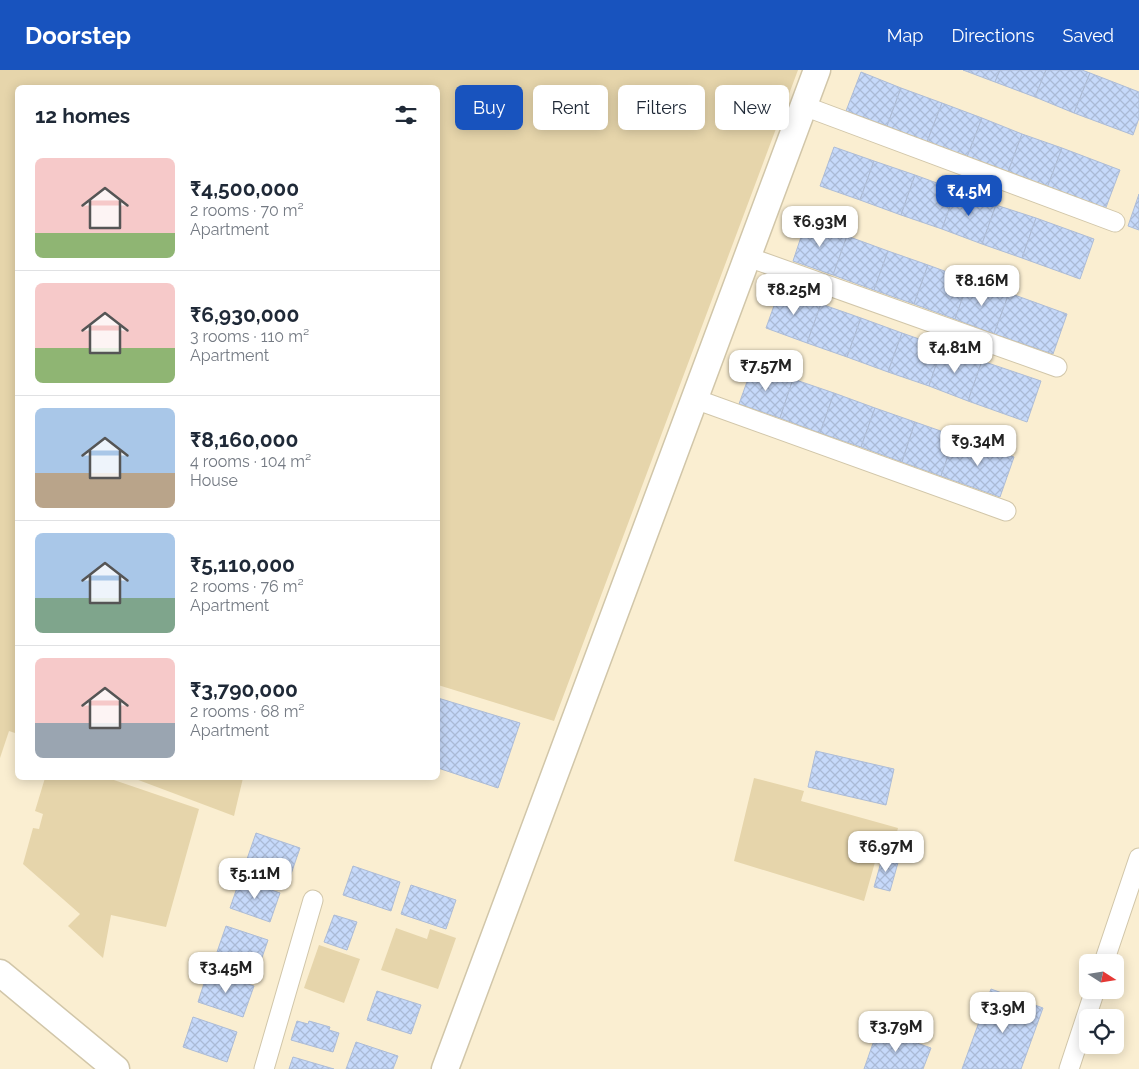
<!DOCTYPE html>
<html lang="en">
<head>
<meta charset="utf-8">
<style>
	:root { --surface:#fff; --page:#f6f6f7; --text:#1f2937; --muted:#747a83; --line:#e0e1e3; --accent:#1853be }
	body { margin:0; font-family:Raleway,sans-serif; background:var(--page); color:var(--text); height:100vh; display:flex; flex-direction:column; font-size:19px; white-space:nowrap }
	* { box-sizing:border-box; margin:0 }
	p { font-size:16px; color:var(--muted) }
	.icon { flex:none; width:28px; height:28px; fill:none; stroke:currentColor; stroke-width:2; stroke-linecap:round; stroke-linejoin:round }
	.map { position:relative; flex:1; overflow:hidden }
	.details { position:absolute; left:15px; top:15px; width:425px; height:695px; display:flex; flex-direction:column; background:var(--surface); border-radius:8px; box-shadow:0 2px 12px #0003 }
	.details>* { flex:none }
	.banner { position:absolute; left:455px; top:15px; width:475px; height:45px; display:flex; gap:10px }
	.needle { width:32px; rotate:102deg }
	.controls { position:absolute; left:1079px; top:884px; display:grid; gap:10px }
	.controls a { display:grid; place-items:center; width:45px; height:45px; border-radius:8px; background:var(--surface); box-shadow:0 2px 12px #0003; font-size:25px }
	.price { position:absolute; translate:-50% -42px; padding:0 11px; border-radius:10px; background:#fff; color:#222; font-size:16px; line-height:32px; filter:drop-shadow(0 1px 2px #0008) }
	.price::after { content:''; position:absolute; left:50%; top:30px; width:15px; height:11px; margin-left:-8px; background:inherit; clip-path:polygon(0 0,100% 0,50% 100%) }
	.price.on { background:var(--accent); color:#fff }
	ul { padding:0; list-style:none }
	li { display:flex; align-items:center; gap:15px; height:125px; padding:0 20px }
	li+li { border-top:1px solid var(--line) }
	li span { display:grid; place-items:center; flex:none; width:140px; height:100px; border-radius:8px; color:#555 }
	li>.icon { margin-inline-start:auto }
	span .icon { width:60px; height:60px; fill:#fffc; stroke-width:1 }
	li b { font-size:21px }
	h2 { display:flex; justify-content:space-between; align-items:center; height:60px; padding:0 20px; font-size:21px }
	.tag { padding:0 18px; border-radius:8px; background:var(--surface); box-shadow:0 2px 12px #0003; font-size:18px; line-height:45px }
	.tag.on { background:var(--accent); color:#fff }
	header { display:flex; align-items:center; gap:30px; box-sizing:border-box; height:70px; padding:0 25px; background:var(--accent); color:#fff }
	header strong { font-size:24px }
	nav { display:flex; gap:28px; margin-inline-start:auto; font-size:18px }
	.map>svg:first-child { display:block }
	.green { fill:#e6d5ab }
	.building { fill:url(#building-cross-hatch); stroke:#adbcd6 }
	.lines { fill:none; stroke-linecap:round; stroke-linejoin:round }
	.street-casing { stroke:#d1c6a9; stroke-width:21 }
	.secondary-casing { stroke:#d1c6a9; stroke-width:29 }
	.street { stroke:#fff; stroke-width:19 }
	.secondary { stroke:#fff; stroke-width:26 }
</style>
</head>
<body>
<header>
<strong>Doorstep</strong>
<nav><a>Map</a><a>Directions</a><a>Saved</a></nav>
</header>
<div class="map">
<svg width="1139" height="999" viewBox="0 0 1139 999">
	<defs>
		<pattern id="building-cross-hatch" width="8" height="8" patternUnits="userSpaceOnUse" patternTransform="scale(1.25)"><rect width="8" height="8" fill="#c6d9fa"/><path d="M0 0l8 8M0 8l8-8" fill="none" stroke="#aabad6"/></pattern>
	</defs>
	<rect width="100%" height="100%" fill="#faeed1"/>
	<g class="green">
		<polygon points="0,0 798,0 554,651 438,615 438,18 18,18 18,664 9,661 0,688"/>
		<polygon points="45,708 108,708 199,739 166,857 111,845 103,888 68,856 80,844 23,794 33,758 39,759 43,744 35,741"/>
		<polygon points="133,708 243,708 234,746"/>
		<polygon points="754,708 804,721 801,731 898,758 892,781 879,778 864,831 734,791"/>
		<polygon points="396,858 427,869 430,859 456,868 438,919 381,900"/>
		<polygon points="319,875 360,889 344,933 304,918"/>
	</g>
	<g class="building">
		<polygon points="963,0 1000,0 995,12"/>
		<polygon points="1000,0 1046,0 1035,27 995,12"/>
		<polygon points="1046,0 1082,0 1090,3 1074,43 1035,27"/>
		<polygon points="861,2 901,18 887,56 846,41"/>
		<polygon points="1090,3 1139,22 1139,48 1133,65 1074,43"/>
		<polygon points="901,18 942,33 927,72 887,56"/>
		<polygon points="942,33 982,48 967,87 927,72"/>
		<polygon points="982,48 1022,64 1008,102 967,87"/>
		<polygon points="1022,64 1062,78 1047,118 1008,102"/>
		<polygon points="834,77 874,91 860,130 820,116"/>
		<polygon points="1062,78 1120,100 1105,140 1047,118"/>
		<polygon points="874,91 915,105 901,145 860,130"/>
		<polygon points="915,105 956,120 942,159 901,145"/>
		<polygon points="956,120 996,135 982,174 942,159"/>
		<polygon points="1139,124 1139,160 1128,156"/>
		<polygon points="996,135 1036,148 1022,188 982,174"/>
		<polygon points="1036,148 1094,169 1080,209 1022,188"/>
		<polygon points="806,152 847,166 833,205 793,191"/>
		<polygon points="847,166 888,181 874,220 833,205"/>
		<polygon points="888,181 928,195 914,234 874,220"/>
		<polygon points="928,195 969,210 955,249 914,234"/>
		<polygon points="969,210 1009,223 994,264 955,249"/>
		<polygon points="780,219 821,234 807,273 766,258"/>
		<polygon points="1009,223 1067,244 1053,284 994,264"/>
		<polygon points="821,234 861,248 847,287 807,273"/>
		<polygon points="861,248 902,263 888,302 847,287"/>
		<polygon points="902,263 942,277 929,316 888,302"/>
		<polygon points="942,277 982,291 968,331 929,316"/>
		<polygon points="982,291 1041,311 1027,352 968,331"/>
		<polygon points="753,295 793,309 780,348 739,334"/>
		<polygon points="793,309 834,323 820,363 780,348"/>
		<polygon points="834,323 875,338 861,377 820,363"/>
		<polygon points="875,338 915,352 902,392 861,377"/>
		<polygon points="915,352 955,366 941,406 902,392"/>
		<polygon points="955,366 1014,387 1000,427 941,406"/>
		<polygon points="438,628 520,653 498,718 438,698"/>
		<polygon points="816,681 894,699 886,735 808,717"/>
		<polygon points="256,763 300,778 290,807 246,792"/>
		<polygon points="883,785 899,789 890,821 874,817"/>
		<polygon points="353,796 400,812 391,841 343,825"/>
		<polygon points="240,809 280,823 270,852 230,838"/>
		<polygon points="411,815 456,830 446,859 401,844"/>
		<polygon points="334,845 357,852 347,880 324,872"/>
		<polygon points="226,856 268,870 258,899 216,885"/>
		<polygon points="208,901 254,916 243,947 198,932"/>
		<polygon points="991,919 1043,938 1021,999 962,999"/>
		<polygon points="377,921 421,935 411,964 367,950"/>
		<polygon points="193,947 237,962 227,992 183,977"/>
		<polygon points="297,951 308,954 309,951 330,957 329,960 339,963 333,982 291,970"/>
		<polygon points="878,959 931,978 923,999 864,999"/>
		<polygon points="356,972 398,986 393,999 346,999"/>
		<polygon points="293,987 334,999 289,999"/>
	</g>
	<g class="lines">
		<g class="street-casing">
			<g id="street">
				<polyline points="804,36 1115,152"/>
				<polyline points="748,187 1057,297"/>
				<polyline points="695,329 1006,441"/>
				<polyline points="1104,892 1139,788"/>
				<polyline points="264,999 313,830"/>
				<polyline points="1069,999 1095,920"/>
			</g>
		</g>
		<g class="secondary-casing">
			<g id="secondary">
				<polyline points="0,903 116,999"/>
				<polyline points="445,999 817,0"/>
			</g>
		</g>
		<use href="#street" class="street"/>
		<use href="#secondary" class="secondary"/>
	</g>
</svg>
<div class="controls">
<a><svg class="needle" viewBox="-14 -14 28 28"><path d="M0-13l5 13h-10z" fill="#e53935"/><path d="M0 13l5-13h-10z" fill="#747a83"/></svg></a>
<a><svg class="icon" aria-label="locate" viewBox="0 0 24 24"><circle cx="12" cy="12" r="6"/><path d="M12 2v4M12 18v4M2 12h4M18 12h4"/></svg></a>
</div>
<b class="price on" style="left:969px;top:147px">₹4.5M</b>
<b class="price" style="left:820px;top:178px">₹6.93M</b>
<b class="price" style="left:982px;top:237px">₹8.16M</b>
<b class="price" style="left:794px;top:246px">₹8.25M</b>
<b class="price" style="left:955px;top:304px">₹4.81M</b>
<b class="price" style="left:766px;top:322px">₹7.57M</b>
<b class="price" style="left:978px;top:397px">₹9.34M</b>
<b class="price" style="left:886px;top:803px">₹6.97M</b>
<b class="price" style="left:255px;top:830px">₹5.11M</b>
<b class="price" style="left:226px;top:924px">₹3.45M</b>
<b class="price" style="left:1003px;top:964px">₹3.9M</b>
<b class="price" style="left:896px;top:983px">₹3.79M</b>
<div class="banner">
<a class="tag on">Buy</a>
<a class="tag">Rent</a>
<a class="tag">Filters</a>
<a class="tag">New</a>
</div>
<section class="details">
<h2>12 homes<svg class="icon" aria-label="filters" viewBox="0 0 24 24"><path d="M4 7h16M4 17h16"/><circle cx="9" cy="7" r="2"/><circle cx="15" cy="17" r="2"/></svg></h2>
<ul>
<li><span style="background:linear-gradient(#f6c9c9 75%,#8fb573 0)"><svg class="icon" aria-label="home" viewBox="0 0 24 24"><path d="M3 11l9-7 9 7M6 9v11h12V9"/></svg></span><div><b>₹4,500,000</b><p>2 rooms · 70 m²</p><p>Apartment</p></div></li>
<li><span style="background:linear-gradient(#f6c9c9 65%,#8fb573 0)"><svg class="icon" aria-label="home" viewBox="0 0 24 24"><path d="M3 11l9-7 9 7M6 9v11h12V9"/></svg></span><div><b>₹6,930,000</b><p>3 rooms · 110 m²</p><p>Apartment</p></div></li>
<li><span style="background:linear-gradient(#a9c7e8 65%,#b9a48a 0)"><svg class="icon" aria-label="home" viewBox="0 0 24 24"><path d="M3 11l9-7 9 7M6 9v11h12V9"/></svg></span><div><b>₹8,160,000</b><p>4 rooms · 104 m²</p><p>House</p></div></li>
<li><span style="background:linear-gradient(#a9c7e8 65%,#7fa58c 0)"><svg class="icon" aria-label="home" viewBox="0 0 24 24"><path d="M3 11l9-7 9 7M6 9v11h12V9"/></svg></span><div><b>₹5,110,000</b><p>2 rooms · 76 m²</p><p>Apartment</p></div></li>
<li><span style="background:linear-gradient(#f6c9c9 65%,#9aa5b1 0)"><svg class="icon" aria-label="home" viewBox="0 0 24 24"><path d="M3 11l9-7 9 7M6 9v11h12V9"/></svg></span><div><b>₹3,790,000</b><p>2 rooms · 68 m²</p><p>Apartment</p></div></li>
</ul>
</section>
</div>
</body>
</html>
